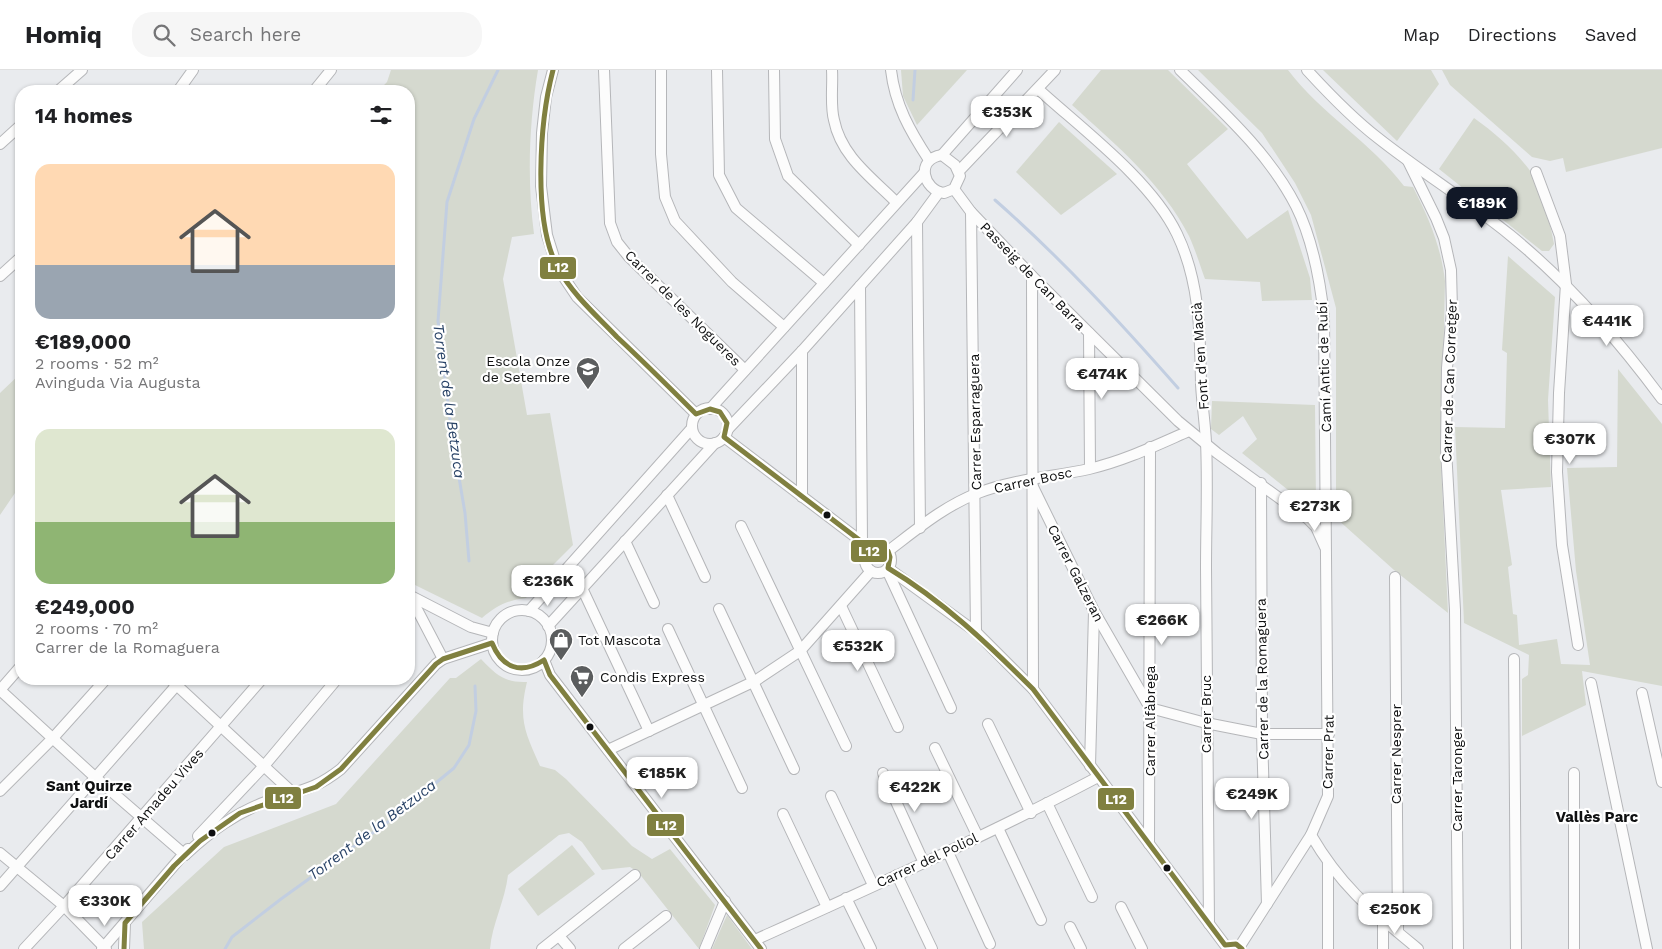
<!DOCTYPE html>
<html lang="en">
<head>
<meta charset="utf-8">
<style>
	:root { --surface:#fff; --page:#f6f6f6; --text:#202124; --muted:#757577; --line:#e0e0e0; --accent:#111827 }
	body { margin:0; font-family:"Work Sans",sans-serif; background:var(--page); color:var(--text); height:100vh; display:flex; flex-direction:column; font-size:19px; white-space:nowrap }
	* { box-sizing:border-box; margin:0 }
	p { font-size:16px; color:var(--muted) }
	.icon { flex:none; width:28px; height:28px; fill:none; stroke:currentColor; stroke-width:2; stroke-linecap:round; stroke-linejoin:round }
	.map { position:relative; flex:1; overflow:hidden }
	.drawer { position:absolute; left:15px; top:15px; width:400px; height:600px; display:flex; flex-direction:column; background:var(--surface); border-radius:20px; box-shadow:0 1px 4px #0004 }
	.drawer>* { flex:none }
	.price { position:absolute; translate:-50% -42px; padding:0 11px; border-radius:10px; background:#fff; color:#222; font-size:16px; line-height:32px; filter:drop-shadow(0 1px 2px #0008) }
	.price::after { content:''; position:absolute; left:50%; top:30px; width:15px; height:11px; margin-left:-8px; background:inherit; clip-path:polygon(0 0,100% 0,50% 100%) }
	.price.active { background:var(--accent); color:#fff }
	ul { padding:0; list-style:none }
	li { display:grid; align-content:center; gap:10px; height:265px; padding:0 20px }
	li span { display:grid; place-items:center; height:155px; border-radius:15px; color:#555 }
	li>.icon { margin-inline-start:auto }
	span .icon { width:90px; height:90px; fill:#fffc; stroke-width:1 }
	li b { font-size:21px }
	h2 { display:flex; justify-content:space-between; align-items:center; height:60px; padding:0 20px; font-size:21px }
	header { display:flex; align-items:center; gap:30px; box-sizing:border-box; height:70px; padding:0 25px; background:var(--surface); border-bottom:1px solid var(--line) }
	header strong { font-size:24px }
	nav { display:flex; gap:28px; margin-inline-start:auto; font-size:18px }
	.search { width:350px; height:45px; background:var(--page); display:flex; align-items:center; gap:12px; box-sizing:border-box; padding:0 18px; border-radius:20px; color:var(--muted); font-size:19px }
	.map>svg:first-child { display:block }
	.green { fill:#d5d9cf }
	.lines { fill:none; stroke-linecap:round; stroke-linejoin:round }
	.stream { stroke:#c2cee1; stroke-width:3 }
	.minor-casing { stroke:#b5b6b9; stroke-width:12 }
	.minor { stroke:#fcfcfc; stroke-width:10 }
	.bus-1-casing { stroke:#fff; stroke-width:9 }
	.bus-1 { stroke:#808040; stroke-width:5 }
	.bus-dot { fill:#0f1011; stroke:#fff; stroke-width:2 }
	.labels { text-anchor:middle; stroke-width:4.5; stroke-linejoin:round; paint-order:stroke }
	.street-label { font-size:14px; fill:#0f1011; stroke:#fff }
	.poi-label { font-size:14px; fill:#0f1011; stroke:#fff; text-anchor:start }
	.water-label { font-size:15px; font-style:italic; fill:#294367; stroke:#fff }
	.neighbourhood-label { font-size:15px; font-weight:bold; fill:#0f1011; stroke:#fff }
	.line-badge { stroke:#fff; stroke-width:2 }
	.badge-label { font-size:14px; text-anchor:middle; font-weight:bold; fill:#fff }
</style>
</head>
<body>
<header>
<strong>Homiq</strong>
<div class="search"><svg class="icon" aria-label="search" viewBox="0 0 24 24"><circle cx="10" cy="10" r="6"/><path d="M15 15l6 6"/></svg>Search here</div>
<nav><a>Map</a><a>Directions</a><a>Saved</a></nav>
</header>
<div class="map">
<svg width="1662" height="879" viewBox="0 0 1662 879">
	<rect width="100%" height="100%" fill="#e9ebee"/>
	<g class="green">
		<path d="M391,0H538C529,53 527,111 534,164L512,167L503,209L527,345L550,343L573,475L551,497L526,528C508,530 496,536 482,548L415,515L409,509V21H378L387,12Z"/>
		<polygon points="901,0 967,0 917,55 903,26"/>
		<path d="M1101,0H1168L1228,59L1187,94L1247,169L1288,140L1310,208L1312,230L1262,231L1260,212L1205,209C1200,195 1195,179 1189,166C1162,113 1115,74 1072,35Z"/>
		<path d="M1198,0H1288C1321,44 1371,72 1404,116L1413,117C1429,148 1441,177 1445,211L1441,394L1448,543L1394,500L1336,448V238L1311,145L1295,113L1262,63Z"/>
		<polygon points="1323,0 1431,0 1439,14 1397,71"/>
		<polygon points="1442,0 1662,0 1662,78 1566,102 1563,88 1550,91 1532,87 1450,15"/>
		<path d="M1474,48C1494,62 1513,79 1528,98C1540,113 1551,155 1554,174L1549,181H1542L1439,99Z"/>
		<polygon points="1059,52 1117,104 1061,145 1016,102"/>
		<polygon points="1508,186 1555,227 1548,330 1551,417 1501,420 1512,495 1508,497 1513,544 1517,545 1519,575 1557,569 1561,594 1590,595 1576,501 1567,398 1617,397 1618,299 1662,354 1662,616 1582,601 1586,635 1522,666 1522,609 1528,605 1529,585 1464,553 1455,357 1505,358 1507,283 1502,280"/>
		<polygon points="21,303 21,429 15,423 0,445 0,323"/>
		<polygon points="1212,331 1315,335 1316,434 1308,436 1242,383 1257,369 1243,346 1219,365 1211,359"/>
		<path d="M481,589C496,605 505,613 527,612C518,649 525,662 540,696L555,700L566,709L632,776L652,789L670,779L715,835L699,879L638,802L630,797L602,800L582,772L569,763L559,765L508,805C505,831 492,854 490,879H144L142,852L224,777L336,734L450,608H456Z"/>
		<polygon points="572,775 595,804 538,846 518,819"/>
		<polygon points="727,845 752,879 712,879"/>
	</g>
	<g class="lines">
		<g class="stream">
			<polyline points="913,30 915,0"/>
			<path d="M995,130C1061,188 1120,252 1178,318"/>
			<polyline points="469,491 465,443 452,366 438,251 447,132 474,49 498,0"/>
			<polyline points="225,879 232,867 281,829 392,749 454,698 469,675 476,641 475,616"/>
		</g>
		<g class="minor-casing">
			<g id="minor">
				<polyline points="553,0 546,27 542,63 541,116 547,165 557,197 577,227 696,344"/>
				<polyline points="604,0 610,153 617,172 629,187 745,300"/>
				<polyline points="661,0 661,84 665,127 675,151 732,212 784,257"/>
				<polyline points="717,0 719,105 736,138 824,213"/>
				<polyline points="774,0 775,69 788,106 859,175"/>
				<path d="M832,0C833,16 830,35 834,50C841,86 871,107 896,132"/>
				<path d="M891,0C895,35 910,61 929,90"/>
				<path d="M1180,0C1222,41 1269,83 1296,136C1313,170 1320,209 1324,247L1328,726L1311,765L1240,876"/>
				<path d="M1307,0C1329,24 1352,48 1378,68C1421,102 1468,131 1510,165C1569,213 1617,268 1662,329"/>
				<path d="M1038,19C1082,59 1151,110 1177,164C1200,212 1200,262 1201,314C1202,333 1205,353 1206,372C1208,414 1206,457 1206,498C1206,617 1207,736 1209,854"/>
				<polyline points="58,21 82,0"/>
				<polyline points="178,21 193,0"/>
				<polyline points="314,21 331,0"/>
				<polyline points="0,74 21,55"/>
				<path d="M942,85L955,95L960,106L954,119L944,123C923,120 915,89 942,85Z"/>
				<polyline points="942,85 1017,0"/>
				<polyline points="1408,91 1436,148 1444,168 1451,200 1452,240 1447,298 1446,379 1455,540 1458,879"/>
				<polyline points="959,101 1055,0"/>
				<polyline points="1536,102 1560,166 1566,214 1559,323 1557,402 1562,475 1578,575"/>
				<polyline points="954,119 971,142 1032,206 1178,351 1217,383 1308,449 1316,457 1325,477"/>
				<polyline points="971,142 976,562"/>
				<polyline points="917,152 920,458"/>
				<polyline points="0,206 21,187"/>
				<polyline points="1032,206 1033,619"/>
				<polyline points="860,216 862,472"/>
				<polyline points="1089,263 1090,398"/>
				<circle cx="710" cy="356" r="18"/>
				<polyline points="710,339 924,103"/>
				<polyline points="728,359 802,281 917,152 939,122"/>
				<polyline points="724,367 862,472 869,481"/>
				<polyline points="1261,413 1262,664 1267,834"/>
				<polyline points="1033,417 1094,541 1150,638 1206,653 1262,664 1329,664"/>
				<polyline points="667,425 705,507"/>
				<polyline points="802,427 802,281"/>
				<polyline points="1301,443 1309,445 1319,443 1327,432"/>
				<polyline points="741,456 846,676"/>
				<polyline points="625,471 654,533"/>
				<circle cx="878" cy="490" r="13"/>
				<path d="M888,481C916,460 944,436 978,423C1014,409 1052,407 1089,399C1124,391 1157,375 1189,361"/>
				<polyline points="888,498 976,562 1033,619 1225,875"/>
				<polyline points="887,500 951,638"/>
				<polyline points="1395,507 1398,862"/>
				<polyline points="582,518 649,661"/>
				<polyline points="409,524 443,589"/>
				<polyline points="409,525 471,557 493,563"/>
				<polyline points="841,536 898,657"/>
				<polyline points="719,539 794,699"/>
				<circle cx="522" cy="570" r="30"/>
				<polyline points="529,541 692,358"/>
				<polyline points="548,556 715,373"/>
				<polyline points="668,559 742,718"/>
				<polyline points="1514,589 1516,879"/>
				<polyline points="544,590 550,605 761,879"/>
				<polyline points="170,609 294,724"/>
				<polyline points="1591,613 1647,879"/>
				<polyline points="0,620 96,708 185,785"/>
				<polyline points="0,620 21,596"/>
				<polyline points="1642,623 1662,712"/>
				<polyline points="988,654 1031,743"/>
				<polyline points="935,678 978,767"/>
				<polyline points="608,680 755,611 800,581 871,501"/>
				<polyline points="1090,696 1094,542"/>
				<polyline points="883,703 924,793"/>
				<polyline points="1574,703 1574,879"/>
				<polyline points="0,721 53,668 106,609"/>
				<polyline points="831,726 873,815"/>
				<polyline points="1047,733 1092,827"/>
				<polyline points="783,744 827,837"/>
				<polyline points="998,758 1041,850"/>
				<path d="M1311,765C1342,818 1372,841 1418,879"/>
				<polyline points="198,766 264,696 337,609"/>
				<polyline points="1149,774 1150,377"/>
				<polyline points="948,782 990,874"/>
				<polyline points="0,783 64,836 106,879"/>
				<path d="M185,785C210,762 235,743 268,731C299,720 313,721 341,699L436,594L443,589L492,573"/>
				<polyline points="1328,793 1328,879"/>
				<polyline points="897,805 932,879"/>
				<polyline points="0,816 182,609"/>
				<polyline points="846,828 871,879"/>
				<polyline points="1121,837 1142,879"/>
				<polyline points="1383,851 1383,879"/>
				<polyline points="1070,857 1081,879"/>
				<polyline points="559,866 570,879"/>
				<path d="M755,870C870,818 986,766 1098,707"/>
				<polyline points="24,879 64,836 262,609"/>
				<polyline points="102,879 188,779"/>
				<polyline points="124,879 125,853"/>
				<polyline points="542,879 635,805"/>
				<polyline points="624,879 666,846"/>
				<polyline points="705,879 725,831"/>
			</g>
		</g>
		<use href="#minor" class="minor"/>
		<g class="bus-1-casing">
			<g id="bus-1">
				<path d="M553,0C540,50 532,151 558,198C573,225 596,245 617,267C644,292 670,318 696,344L710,339L720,342L727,353L724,367L862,472L869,481L880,478L888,481L890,487L888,498C943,531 988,574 1033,619L1225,875L1236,874L1242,879"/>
				<path d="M124,879L125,853L174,796L200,771L240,743L316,717L341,699L436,594L443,589L492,573C502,598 521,605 544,590L550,605L761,879"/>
			</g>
		</g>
		<use href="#bus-1" class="bus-1"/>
	</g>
	<defs>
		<g id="school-pin" transform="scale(1.25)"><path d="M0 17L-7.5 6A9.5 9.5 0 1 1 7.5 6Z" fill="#5b5d5e" stroke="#fff"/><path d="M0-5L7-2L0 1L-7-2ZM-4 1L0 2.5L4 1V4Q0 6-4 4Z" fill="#fff"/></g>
		<g id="shop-pin" transform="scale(1.25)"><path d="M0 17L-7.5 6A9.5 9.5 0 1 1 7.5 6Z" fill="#5b5d5e" stroke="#fff"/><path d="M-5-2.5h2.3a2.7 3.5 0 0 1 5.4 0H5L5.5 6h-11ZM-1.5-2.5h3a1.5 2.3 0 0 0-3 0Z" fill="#fff"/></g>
		<g id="supermarket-pin" transform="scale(1.25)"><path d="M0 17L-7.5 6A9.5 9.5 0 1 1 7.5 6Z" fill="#5b5d5e" stroke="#fff"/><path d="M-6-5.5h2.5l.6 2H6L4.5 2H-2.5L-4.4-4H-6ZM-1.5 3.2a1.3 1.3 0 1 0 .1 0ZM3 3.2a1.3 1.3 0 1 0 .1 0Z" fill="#fff"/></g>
	</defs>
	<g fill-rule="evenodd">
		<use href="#school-pin" x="588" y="299"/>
		<use href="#shop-pin" x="561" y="570"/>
		<use href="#supermarket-pin" x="582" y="607"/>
	</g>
	<g class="bus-dot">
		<circle cx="827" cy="445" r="4.5"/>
		<circle cx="590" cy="657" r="4.5"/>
		<circle cx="212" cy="763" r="4.5"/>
		<circle cx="1167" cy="798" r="4.5"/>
	</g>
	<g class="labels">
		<g class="street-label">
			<text transform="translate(1033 206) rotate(46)" y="5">Passeig de Can Barra</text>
			<text transform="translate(683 238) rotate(45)" y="5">Carrer de les Nogueres</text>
			<text transform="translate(1200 286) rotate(-94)" y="5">Font d'en Macià</text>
			<text transform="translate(1324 297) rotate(-92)" y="5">Camí Antic de Rubí</text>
			<text transform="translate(1449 311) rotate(-88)" y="5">Carrer de Can Corretger</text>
			<text transform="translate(975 352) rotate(-91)" y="5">Carrer Esparraguera</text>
			<text transform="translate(1033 410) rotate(-12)" y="5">Carrer Bosc</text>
			<text transform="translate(1076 503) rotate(63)" y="5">Carrer Galzeran</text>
			<text transform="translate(1262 609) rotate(-91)" y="5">Carrer de la Romaguera</text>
			<text transform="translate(1206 644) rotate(-90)" y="5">Carrer Bruc</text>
			<text transform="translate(1150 651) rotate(-90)" y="5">Carrer Alfàbrega</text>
			<text transform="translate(1328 682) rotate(-89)" y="5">Carrer Prat</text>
			<text transform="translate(1396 684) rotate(-90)" y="5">Carrer Nesprer</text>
			<text transform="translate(1457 709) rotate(-90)" y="5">Carrer Taronger</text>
			<text transform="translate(154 734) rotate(-49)" y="5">Carrer Amadeu Vives</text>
			<text transform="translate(927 790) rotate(-25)" y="5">Carrer del Poliol</text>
		</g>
		<g class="poi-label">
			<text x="570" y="296" text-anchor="end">Escola Onze<tspan x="570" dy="16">de Setembre</tspan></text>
			<text x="578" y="575">Tot Mascota</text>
			<text x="600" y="612">Condis Express</text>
		</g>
		<g class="water-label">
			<text transform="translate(449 331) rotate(82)" y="5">Torrent de la Betzuca</text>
			<text transform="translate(372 760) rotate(-37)" y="5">Torrent de la Betzuca</text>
		</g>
		<g class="neighbourhood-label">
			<text x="89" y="721">Sant Quirze<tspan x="89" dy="17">Jardí</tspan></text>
			<text x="1597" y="752">Vallès Parc</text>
		</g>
	</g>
	<g class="line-badge">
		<rect x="539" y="186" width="38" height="24" rx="5" fill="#808040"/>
		<rect x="850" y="469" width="38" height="24" rx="5" fill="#808040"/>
		<rect x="264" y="716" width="38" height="24" rx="5" fill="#808040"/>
		<rect x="1097" y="717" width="38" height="24" rx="5" fill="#808040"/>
		<rect x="646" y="743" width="39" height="24" rx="5" fill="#808040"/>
	</g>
	<g class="badge-label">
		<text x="558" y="202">L12</text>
		<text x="869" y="486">L12</text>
		<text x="283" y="733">L12</text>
		<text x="1116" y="734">L12</text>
		<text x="666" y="760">L12</text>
	</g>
</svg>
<b class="price" style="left:1007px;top:68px">€353K</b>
<b class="price active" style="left:1482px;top:159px">€189K</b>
<b class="price" style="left:1607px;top:277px">€441K</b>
<b class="price" style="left:1102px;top:330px">€474K</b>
<b class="price" style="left:1570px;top:395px">€307K</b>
<b class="price" style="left:1315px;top:462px">€273K</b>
<b class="price" style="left:548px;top:537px">€236K</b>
<b class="price" style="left:1162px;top:576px">€266K</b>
<b class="price" style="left:858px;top:602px">€532K</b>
<b class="price" style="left:662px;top:729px">€185K</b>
<b class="price" style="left:915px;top:743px">€422K</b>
<b class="price" style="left:1252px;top:750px">€249K</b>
<b class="price" style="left:105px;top:857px">€330K</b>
<b class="price" style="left:1395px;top:865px">€250K</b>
<section class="drawer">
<h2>14 homes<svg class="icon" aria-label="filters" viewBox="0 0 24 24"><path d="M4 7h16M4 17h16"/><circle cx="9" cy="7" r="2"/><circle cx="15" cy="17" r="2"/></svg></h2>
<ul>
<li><span style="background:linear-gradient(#ffd9b3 65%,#9aa5b1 0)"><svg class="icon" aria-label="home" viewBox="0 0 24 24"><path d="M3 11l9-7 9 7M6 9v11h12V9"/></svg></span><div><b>€189,000</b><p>2 rooms · 52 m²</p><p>Avinguda Via Augusta</p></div></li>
<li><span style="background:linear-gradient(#dfe7d0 60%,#8fb573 0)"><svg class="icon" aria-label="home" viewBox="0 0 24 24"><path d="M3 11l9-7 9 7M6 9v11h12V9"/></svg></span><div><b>€249,000</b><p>2 rooms · 70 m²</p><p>Carrer de la Romaguera</p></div></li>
</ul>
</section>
</div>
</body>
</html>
